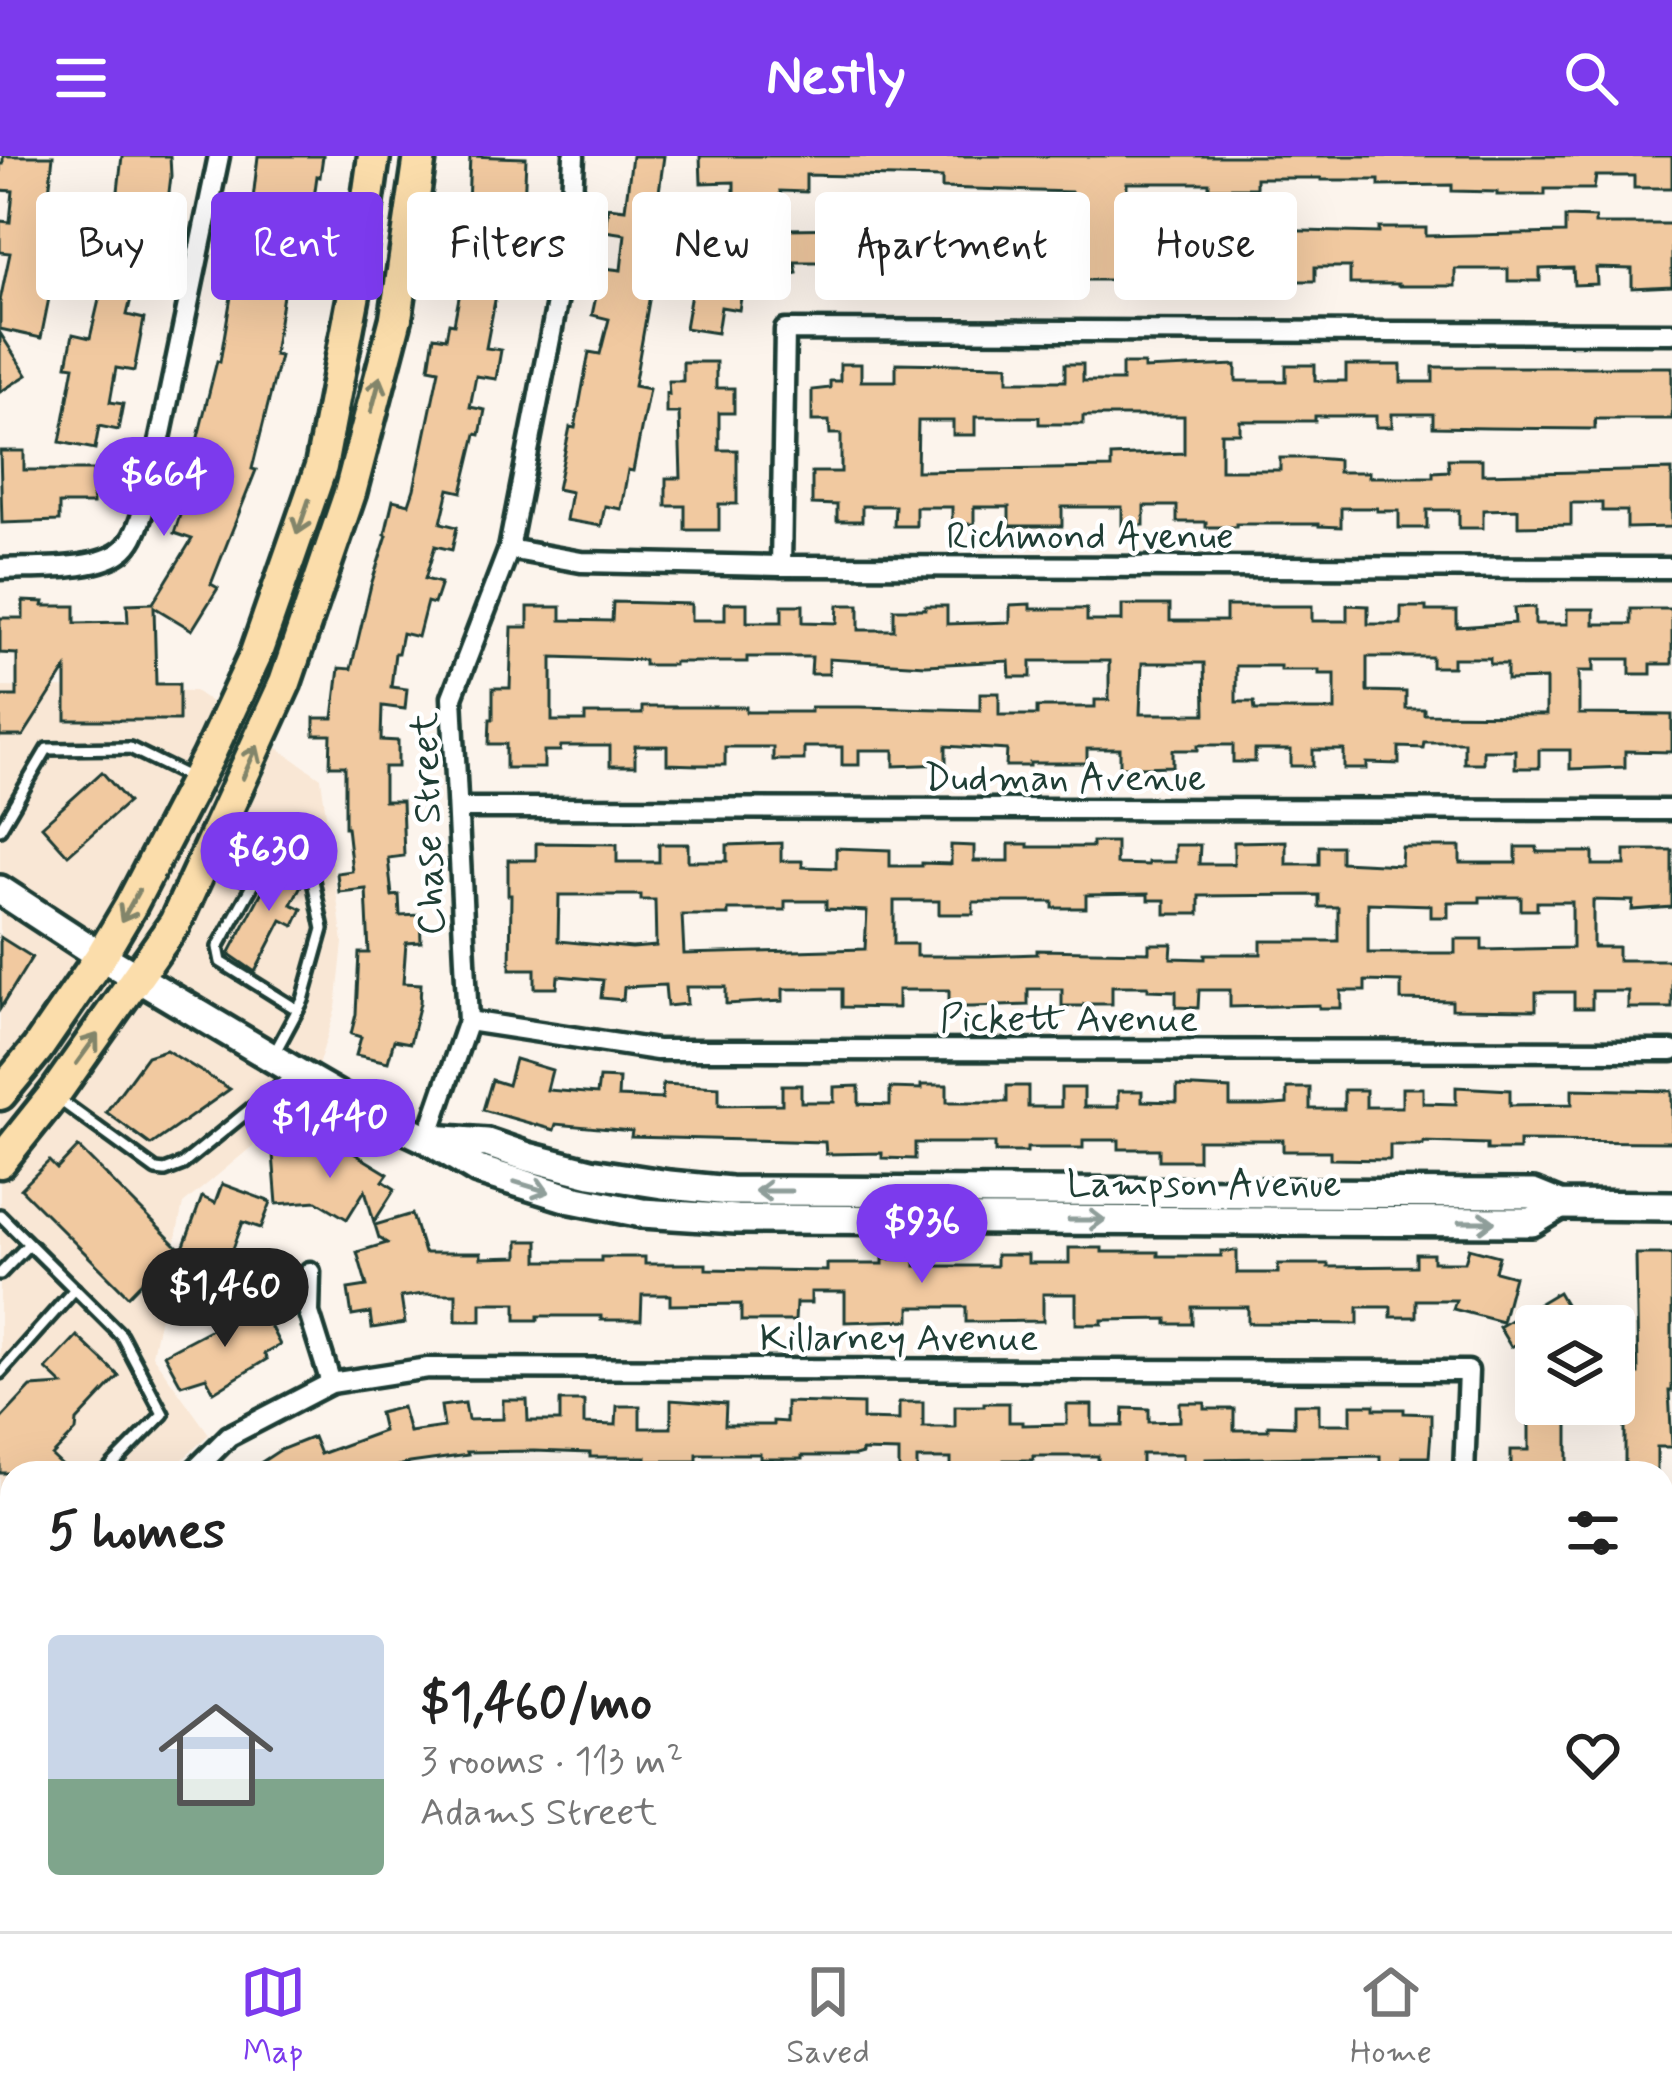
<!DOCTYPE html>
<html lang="en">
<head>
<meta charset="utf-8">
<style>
	:root { --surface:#fff; --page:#f2f2f2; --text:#222; --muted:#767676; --line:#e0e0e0; --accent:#7c3aed }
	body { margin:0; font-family:Mynerve,sans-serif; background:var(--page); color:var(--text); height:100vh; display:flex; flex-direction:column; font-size:45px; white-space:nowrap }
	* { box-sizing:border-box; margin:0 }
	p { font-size:39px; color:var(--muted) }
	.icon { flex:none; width:66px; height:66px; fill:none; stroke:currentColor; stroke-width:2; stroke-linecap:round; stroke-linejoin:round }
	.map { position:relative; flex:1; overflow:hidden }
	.drawer { position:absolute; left:0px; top:1305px; width:1674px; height:471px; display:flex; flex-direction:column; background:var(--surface); border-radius:36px 36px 0 0; box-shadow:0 12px 48px #0002 }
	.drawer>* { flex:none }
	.guide { position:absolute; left:36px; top:36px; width:1602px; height:108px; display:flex; gap:24px }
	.controls { position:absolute; left:1515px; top:1149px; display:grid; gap:24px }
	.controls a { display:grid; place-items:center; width:120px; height:120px; border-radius:12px; background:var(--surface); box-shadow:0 12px 48px #0002; font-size:60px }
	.price { position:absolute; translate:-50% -102px; padding:0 27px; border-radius:42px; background:var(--accent); color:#fff; font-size:39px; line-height:78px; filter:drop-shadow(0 3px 6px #0008) }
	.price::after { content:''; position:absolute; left:50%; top:72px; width:36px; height:27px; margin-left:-18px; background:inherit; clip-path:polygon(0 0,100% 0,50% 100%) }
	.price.on { background:#222; color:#fff }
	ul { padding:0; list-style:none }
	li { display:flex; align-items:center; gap:36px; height:300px; padding:0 48px }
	li span { display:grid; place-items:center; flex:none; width:336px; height:240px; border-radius:12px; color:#555 }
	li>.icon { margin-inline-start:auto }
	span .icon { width:144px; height:144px; fill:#fffc; stroke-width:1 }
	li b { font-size:51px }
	h2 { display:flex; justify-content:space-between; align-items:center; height:144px; padding:0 48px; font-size:51px }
	.tag { padding:0 42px; border-radius:12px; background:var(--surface); box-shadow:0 12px 48px #0002; font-size:42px; line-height:108px }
	.tag.on { background:var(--accent); color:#fff }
	header { display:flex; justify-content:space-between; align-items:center; height:156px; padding:0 48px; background:var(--accent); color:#fff; font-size:54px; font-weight:700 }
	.dock { display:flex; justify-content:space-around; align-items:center; height:168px; border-top:3px solid var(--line); background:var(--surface); font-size:33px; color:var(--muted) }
	.dock a { display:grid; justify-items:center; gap:6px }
	.dock .on { color:var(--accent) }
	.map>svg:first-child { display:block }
	.built { fill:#f9e7d5 }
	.building { fill:#f1c9a0; stroke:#1f3d34; stroke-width:3; fill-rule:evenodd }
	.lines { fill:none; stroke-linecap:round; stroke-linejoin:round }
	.service-casing { stroke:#1f3d34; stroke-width:18 }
	.minor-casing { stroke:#1f3d34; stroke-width:27 }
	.secondary-casing { stroke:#1f3d34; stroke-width:36 }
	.primary-casing { stroke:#1f3d34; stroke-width:39 }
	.service { stroke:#fff; stroke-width:9 }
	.minor { stroke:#fff; stroke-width:18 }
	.secondary { stroke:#fff; stroke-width:27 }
	.primary { stroke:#fbddab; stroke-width:30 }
	.oneway { stroke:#82856a }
	.oneway2 { stroke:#8f9e9a }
	.labels { text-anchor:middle; stroke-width:9; stroke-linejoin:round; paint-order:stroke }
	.street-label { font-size:39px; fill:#1f3d34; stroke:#fff }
</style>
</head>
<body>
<header><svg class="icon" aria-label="menu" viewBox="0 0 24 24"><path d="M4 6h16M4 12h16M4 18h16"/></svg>Nestly<svg class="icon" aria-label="search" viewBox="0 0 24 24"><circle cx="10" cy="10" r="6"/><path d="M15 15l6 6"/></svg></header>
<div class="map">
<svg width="1672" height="1775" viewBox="0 0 1672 1775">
	<rect width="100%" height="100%" fill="#fcf4ec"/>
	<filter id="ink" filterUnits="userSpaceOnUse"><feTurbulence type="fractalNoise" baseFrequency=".00833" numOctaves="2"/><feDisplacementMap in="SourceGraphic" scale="24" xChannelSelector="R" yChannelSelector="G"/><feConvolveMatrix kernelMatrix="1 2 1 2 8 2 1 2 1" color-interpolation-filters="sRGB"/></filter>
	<g filter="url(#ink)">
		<polygon class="built" points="0,531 195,535 321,622 343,787 336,852 307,945 183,1048 152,1199 209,1278 169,1317 12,1317 12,1471 0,1483"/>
		<g class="building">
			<polygon points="3,0 53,0 48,46 78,49 76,67 55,65 48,132 51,132 41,182 0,173 0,145 10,97 0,96 0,65 10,66 13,35 0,34 0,8 3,8"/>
			<polygon points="122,0 170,0 171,20 165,70 154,68 156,121 136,122 127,159 144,163 134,215 116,212 110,246 123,248 118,274 99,270 95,293 60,286 74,210 67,209 73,178 90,182 103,127 109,128 106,62 100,62 102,42 117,44"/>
			<polygon points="258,0 323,0 320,21 317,20 309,78 245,69 248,42 253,43"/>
			<polygon points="470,0 526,2 524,50 522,50 508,142 496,139 486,192 501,194 496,223 476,220 470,251 485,254 480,279 476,278 462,336 449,333 441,367 457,371 452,394 435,390 425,423 441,427 434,448 427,446 418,481 402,477 398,497 395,497 391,531 407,533 405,553 382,550 381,584 398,585 398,611 384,611 384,645 402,645 404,700 388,702 392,740 399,739 400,760 420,759 421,786 406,787 403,827 421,828 420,847 410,887 394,884 388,906 356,899 361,881 351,878 356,858 359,797 369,797 366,733 339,736 337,717 352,715 347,671 345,671 345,610 330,610 331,579 314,579 314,562 333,562 339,512 351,513 371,429 387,379 385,378 393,344 409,348 414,333 439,214 429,212 434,180 446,182 449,167 454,168 466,104 463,103 471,48 468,48"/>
			<polygon points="632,0 664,0 658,43 675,46 673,58 684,60 680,85 660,82 634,230 649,233 633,315 628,314 621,353 605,350 601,370 566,364 571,336 557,333 570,271 575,272 589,196 600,198 609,163 592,159 597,136 601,137 604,112 621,114 625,78 605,75 608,51 625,53"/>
			<path d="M700,0H1672V32H1634V20H1596L1594,33H1545V39H1497V36L1452,35V29L1379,30V24H1321V22H1256V32H1209V27H1127V62H1184V73H1202V79H1265V74L1379,77V72H1426V80L1565,77V61L1595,62V68H1672V130L1632,132V113L1596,112L1597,128L1574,129L1573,112L1540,113V125H1508V113H1455V130H1398V128H1350V111H1315V125H1293V106H1258V128H1236V112H1202V129H1174V110H1123V124H1085V129H1066V111H1032V127H1009V109H976V123H944V107H913V129H891V109H853V122H830V106H795L797,117L772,122L770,113L745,118L739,154L721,151L717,177L685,172L696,109L737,117L729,80L759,74L751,39H734V26L701,27ZM806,19L942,22V32L1071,36V77L913,74V71L788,73L780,35L806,36Z"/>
			<polygon points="238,99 300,107 296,134 284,132 274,199 280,200 252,313 256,314 211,428 218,432 192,474 154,451 156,528 179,528 179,564 66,564 66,513 23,580 0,580 0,540 17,540 17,498 0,497 0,462 23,462 23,445 44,446 43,450 75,450 75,467 128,466 127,448 153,447 192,383 174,377 203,290 196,289 217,205 220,206"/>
			<polygon points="0,177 27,219 0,236"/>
			<polygon points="683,206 716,206 716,232 734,232 734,257 719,257 719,294 737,294 737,348 719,348 719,374 685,374 685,350 666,350 666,322 681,322 679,257 666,257 666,237 669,238 668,225 683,225"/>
			<path d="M896,207L1008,209V225H1065V208H1083V225H1122V208H1144V213L1236,209V225H1286V209H1315V225H1346V209H1401V226H1433V211H1672V263H1595V273L1491,272L1433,271V258H1392V271H1376V260H1315V265H1240V277H1221V314H1280V302H1313L1338,304V316H1369V321H1433V316L1449,315L1448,303H1482V318L1672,314V371L1627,372V355H1602V347H1571V369L1518,370V353L1483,354V372H1459V354H1427V372H1399V355H1377V352H1341V371L1319,370V368H1236V371H1206V366H1177V350H1144V369H1122V351H1062V370H1009V351H974V368H952V351H916V370H894L895,350H862V365H837V349L812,348V316H841V278H830L829,265H812V234L830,232V225H840V208H861V225H896ZM1083,260H1184V297L1111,300V312L917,315L918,265H953V279H975V261H1039V268H1083Z"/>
			<polygon points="0,295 24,295 24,314 93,314 93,348 59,348 59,365 2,367"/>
			<path d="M613,446L691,448V464H725V447H747V466H782V449H803V466L837,467L838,449H859V474H894V453H925V450H947V468L1010,466V449L1030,448V453H1087V465H1122V449H1170V465H1226V450H1312V465H1347V449L1368,450V468H1401V451H1426V455H1457V471L1515,467L1514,452L1535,451V468H1567V453H1594V468H1631V453H1672V508H1651V518H1630V503H1594V515H1579V558L1672,559V596L1625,595V611L1570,613V594H1539V612H1515V594H1483V607H1464V586H1424L1423,592L1399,591V608L1367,607V613H1344V594H1313V610H1291V594H1255V606H1233V589H1198V594H1173V610L1139,611H1120V593H1087V607H1030V610H1006L1007,594L946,590V608L894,610V594H859V609H842V591H804V604H773V591H725V609H697L667,608V590H635V610H610V590H561L560,595H544V612H506V588H489L490,563H493V532H510L512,471H528V451H561V464L612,465ZM552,501L644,504V509H674V506H747V501H812L811,518H829V503L925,509L1009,505L1010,521H1031V505H1109V544H1095V551H1037V559H999V537H980V554L859,551H811V556H746V551H642V558H585V565H552ZM1367,501H1432V511H1453V502H1490V508H1507V524L1546,523V559L1424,558V553H1406V536L1367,535ZM1142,507H1204L1205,558H1140ZM1236,510H1280V514H1319V518H1335V554H1255L1254,546H1236Z"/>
			<polygon points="102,616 128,646 68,699 42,670"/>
			<path d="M1286,685V708H1319V690H1341V706L1401,709L1402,691H1460V707H1516V691H1537V696H1593V709H1625V694H1672V751L1632,754L1633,745L1593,744V791H1618V804H1672V852H1628V835H1592V852H1574V836H1536V854L1452,853V845L1401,844V826L1365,825V835H1341V852H1319V849L1230,851V834H1199L1198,852L1176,851V835L1148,834V830H1112V848H1084V850H1062V833H1028V849L972,851H949V834H898V852L842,851V833H783V845L726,848V831H686L687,848L667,850L665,829L624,831L623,844L601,842L603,824L558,820L557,832H535V813H510L511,739H508V704H536V687L617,688V706H659V688H688V705H727V689L781,687V705H802V711L836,712V692L890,694V710H922V707L951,708V689L974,690V705H1009V688H1028V691H1092V686H1116V708L1148,709V706H1175V689H1200L1199,708H1234V686ZM1148,738V744H1165V758H1199V740L1319,739V751H1338V785H1261V798H1205V803L1171,802L1172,788H1149V796L1037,794V798L980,800H916V788H894V745H939V758H973V746H1053V752H1086V739ZM559,739H641V744H655L656,790L632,792L558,785ZM1480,741H1521V754H1537V746H1572V792L1482,794V783H1455V797H1368V747L1431,749V761H1448V746H1480ZM785,745H826V753L867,755L865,793L684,798L682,759H728V754H785Z"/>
			<polygon points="280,701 301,712 304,724 291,748 302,753 294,770 282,764 255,816 229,798"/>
			<polygon points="0,781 32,801 0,853"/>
			<polygon points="166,894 230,933 151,989 106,956 147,900"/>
			<polygon points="515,903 552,914 547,934 597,938 599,922 619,923 618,941 662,943 663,928 719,931 719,949 782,948 782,929 801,929 801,946 834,946 834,931 859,930 859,948 890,949 890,932 921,933 921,929 947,929 947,946 1007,946 1007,930 1028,930 1028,951 1061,951 1061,932 1084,932 1084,951 1118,951 1118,935 1142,935 1142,945 1177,946 1177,930 1230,933 1230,950 1262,950 1287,948 1287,932 1310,932 1310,953 1344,953 1344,934 1366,934 1366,951 1402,951 1402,932 1423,932 1423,947 1456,948 1456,931 1510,934 1510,949 1572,948 1572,933 1672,935 1672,986 1519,985 1519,994 1487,994 1487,988 1423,986 1423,989 1390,989 1390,1004 1330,1003 1330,995 1283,995 1283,984 1198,984 1198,1004 1159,1004 1159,993 1119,993 1119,984 1083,984 1083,992 1027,992 1027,996 995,996 995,987 915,987 915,1003 882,1002 882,997 826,998 825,986 631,981 632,975 556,968 554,974 483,954 492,924 508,929"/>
			<polygon points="78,991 182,1095 202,1041 215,1047 222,1028 271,1046 261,1072 243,1066 227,1109 245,1107 247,1132 205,1135 206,1148 174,1151 170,1097 128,1140 21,1033 49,1005 57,1013"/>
			<polygon points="347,993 388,1018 383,1025 395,1033 374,1066 365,1034 347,1063 317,1045 277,1048 273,998"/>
			<polygon points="412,1058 424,1097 481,1097 481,1102 518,1101 518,1085 538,1085 538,1105 601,1105 601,1101 645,1101 645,1108 706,1108 706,1113 827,1115 827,1108 883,1108 883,1103 915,1103 915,1110 996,1110 996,1099 1028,1099 1028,1107 1069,1107 1069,1092 1102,1092 1102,1096 1158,1096 1158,1100 1221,1100 1221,1095 1237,1095 1237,1117 1278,1117 1278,1108 1328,1108 1328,1111 1416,1110 1416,1098 1433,1098 1433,1106 1465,1106 1469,1092 1499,1100 1495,1115 1514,1120 1502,1166 1453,1153 1456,1144 1416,1144 1416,1161 1391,1161 1391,1151 1358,1151 1358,1168 1248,1167 1248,1151 1192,1151 1192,1168 1167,1168 1167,1163 1102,1164 1102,1168 1076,1168 1076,1138 1043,1138 1043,1165 966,1166 966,1151 910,1151 910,1164 845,1166 845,1136 811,1136 811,1147 796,1147 795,1165 741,1165 741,1148 670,1149 670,1139 642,1139 641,1164 601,1164 601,1160 538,1160 538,1164 516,1164 516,1147 481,1147 481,1165 456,1165 456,1138 423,1138 401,1141 405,1167 372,1172 370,1157 352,1160 348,1133 367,1130 357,1096 387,1087 379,1082 375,1069"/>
			<polygon points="1636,1098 1672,1098 1672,1235 1669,1235 1672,1291 1657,1291 1657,1317 1625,1317 1625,1266 1631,1266 1630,1218 1638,1218"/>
			<polygon points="1558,1136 1578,1170 1536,1170 1536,1177 1511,1191 1499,1171"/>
			<polygon points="259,1148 280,1189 264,1198 267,1203 214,1236 206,1221 181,1229 164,1198"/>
			<polygon points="77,1180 119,1220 77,1265 76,1275 52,1300 70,1317 0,1317 0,1264 31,1231 63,1229 46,1213"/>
			<polygon points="503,1244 527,1244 528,1265 560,1265 560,1245 584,1245 584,1268 616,1269 617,1250 640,1250 640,1272 671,1272 671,1244 726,1248 725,1269 773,1269 773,1265 786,1266 786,1246 863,1248 863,1263 899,1264 899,1246 923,1246 923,1271 955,1271 955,1250 984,1250 984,1247 1009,1247 1009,1266 1022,1266 1022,1269 1067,1268 1067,1249 1092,1249 1092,1270 1123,1270 1124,1252 1149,1253 1149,1266 1180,1265 1180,1247 1205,1247 1205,1253 1234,1253 1234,1274 1268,1274 1268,1269 1294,1270 1294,1248 1319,1248 1319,1268 1351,1268 1351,1249 1374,1249 1374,1253 1404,1253 1404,1257 1431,1258 1431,1276 1429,1301 1402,1301 1402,1316 1380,1316 1380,1300 1206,1303 1206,1311 1183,1311 1183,1298 1142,1298 1142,1317 1114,1317 1114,1311 1098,1311 1098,1300 1033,1300 1033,1304 1004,1304 1004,1317 951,1317 951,1303 917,1303 917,1315 899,1315 899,1296 862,1295 862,1298 855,1300 802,1300 802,1303 760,1303 760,1298 697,1298 697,1305 646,1305 646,1301 590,1301 590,1297 534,1295 467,1296 468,1299 410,1307 369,1317 245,1317 280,1294 313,1281 320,1298 383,1275 379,1257 402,1251 409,1276 444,1271 441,1250 465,1247 468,1264 503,1263"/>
			<polygon points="1525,1248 1568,1248 1568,1311 1533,1311 1533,1317 1511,1317 1511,1294 1529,1294 1529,1271"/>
		</g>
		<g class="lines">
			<g class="service-casing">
				<g id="service">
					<polyline points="0,673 47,593 130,592 193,623"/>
					<polyline points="211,704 253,728 281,681 308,700 323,773 303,844 275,896"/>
					<polyline points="253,728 218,791 221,806 298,854"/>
					<polyline points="57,942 156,1014 165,1015 183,1008 291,920"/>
					<polyline points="0,1059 121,1179 163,1258 105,1317"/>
					<polyline points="0,1118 29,1088"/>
					<polyline points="0,1217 75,1133"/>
					<polyline points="0,1423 12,1411"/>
				</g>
			</g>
			<g class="minor-casing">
				<g id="minor">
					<polyline points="509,393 581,406 781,410 1672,412"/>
					<polyline points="781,410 785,174 1672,177"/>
					<path d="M0,413C32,411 99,416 124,393C137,381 142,357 148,340L219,0"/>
					<polyline points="458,652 1672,654"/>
					<polyline points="468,865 657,894 1672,895"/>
					<polyline points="427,983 468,865 452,541 509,393 570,80 574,0"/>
					<polyline points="310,1116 309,1157 331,1227"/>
					<polyline points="192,1317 229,1280 331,1227 428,1212 1468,1215 1464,1317"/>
					<polyline points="0,1508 12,1496"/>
					<polyline points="0,1641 12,1653"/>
					<polyline points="1662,1694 1672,1694"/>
					<polyline points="279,1775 279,1764"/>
				</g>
			</g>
			<g class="secondary-casing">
				<g id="secondary">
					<polyline points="0,734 101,800 296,916 343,943 427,983 478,1014 572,1043 642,1057 736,1063 1532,1066 1560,1049"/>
					<polyline points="431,983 487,987 528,1001 591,1017 669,1029 730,1035 1533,1038 1560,1049 1672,1050"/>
				</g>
			</g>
			<g class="primary-casing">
				<g id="primary">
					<polyline points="0,938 37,893 101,800 130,751 208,601 255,500 321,311 355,133 374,0"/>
					<polyline points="0,1006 56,936 175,767 285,527 350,337 396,162 420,0"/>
				</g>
			</g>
			<use href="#service" class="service"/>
			<use href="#minor" class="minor"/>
			<use href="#secondary" class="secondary"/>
			<use href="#primary" class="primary"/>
		</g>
		<defs><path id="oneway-shaft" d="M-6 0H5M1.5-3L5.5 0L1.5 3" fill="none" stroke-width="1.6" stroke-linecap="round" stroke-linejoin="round" transform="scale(3)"/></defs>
		<g class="oneway">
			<use href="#oneway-shaft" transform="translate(376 238) rotate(-75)"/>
			<use href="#oneway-shaft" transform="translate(303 361) rotate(109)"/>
			<use href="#oneway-shaft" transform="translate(250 606) rotate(-66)"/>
			<use href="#oneway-shaft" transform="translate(130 750) rotate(119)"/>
			<use href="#oneway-shaft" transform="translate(87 893) rotate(-54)"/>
		</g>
		<g class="oneway2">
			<use href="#oneway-shaft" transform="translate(532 1031) rotate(17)"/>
			<use href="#oneway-shaft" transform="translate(773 1035) rotate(-180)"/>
			<use href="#oneway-shaft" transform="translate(1087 1064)"/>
			<use href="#oneway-shaft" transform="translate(1477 1066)"/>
		</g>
	</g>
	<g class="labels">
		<g class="street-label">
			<text x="1090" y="392">Richmond Avenue</text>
			<text x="1065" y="634">Dudman Avenue</text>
			<text transform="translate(426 668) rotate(-92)" y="14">Chase Street</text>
			<text x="1069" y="875">Pickett Avenue</text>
			<text x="1204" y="1040">Lampson Avenue</text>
			<text x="899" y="1194">Killarney Avenue</text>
		</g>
	</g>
</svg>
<div class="controls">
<a><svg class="icon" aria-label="layers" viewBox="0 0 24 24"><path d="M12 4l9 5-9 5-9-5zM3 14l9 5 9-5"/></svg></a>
</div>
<b class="price" style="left:164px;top:383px">$664</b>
<b class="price" style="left:269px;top:758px">$630</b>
<b class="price" style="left:330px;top:1025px">$1,440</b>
<b class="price" style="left:922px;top:1130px">$936</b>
<b class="price on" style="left:225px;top:1194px">$1,460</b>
<div class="guide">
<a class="tag">Buy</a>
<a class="tag on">Rent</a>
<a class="tag">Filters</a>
<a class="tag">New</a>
<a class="tag">Apartment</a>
<a class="tag">House</a>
</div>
<section class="drawer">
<h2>5 homes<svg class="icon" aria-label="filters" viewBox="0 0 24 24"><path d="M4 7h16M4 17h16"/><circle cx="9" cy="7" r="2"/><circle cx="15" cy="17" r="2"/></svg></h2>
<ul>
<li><span style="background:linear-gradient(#c9d6e8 60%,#7fa58c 0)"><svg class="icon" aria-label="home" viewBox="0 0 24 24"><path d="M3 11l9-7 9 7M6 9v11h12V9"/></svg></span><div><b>$1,460/mo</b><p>3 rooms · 113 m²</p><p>Adams Street</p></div><svg class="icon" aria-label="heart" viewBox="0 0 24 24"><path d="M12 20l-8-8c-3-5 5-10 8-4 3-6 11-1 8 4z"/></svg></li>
</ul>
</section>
</div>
<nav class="dock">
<a class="on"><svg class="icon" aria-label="map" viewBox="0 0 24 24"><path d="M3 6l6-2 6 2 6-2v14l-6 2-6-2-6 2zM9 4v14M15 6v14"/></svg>Map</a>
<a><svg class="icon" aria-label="saved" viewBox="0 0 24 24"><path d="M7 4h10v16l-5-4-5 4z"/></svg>Saved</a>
<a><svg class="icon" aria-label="home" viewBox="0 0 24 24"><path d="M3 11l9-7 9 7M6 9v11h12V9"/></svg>Home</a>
</nav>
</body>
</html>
